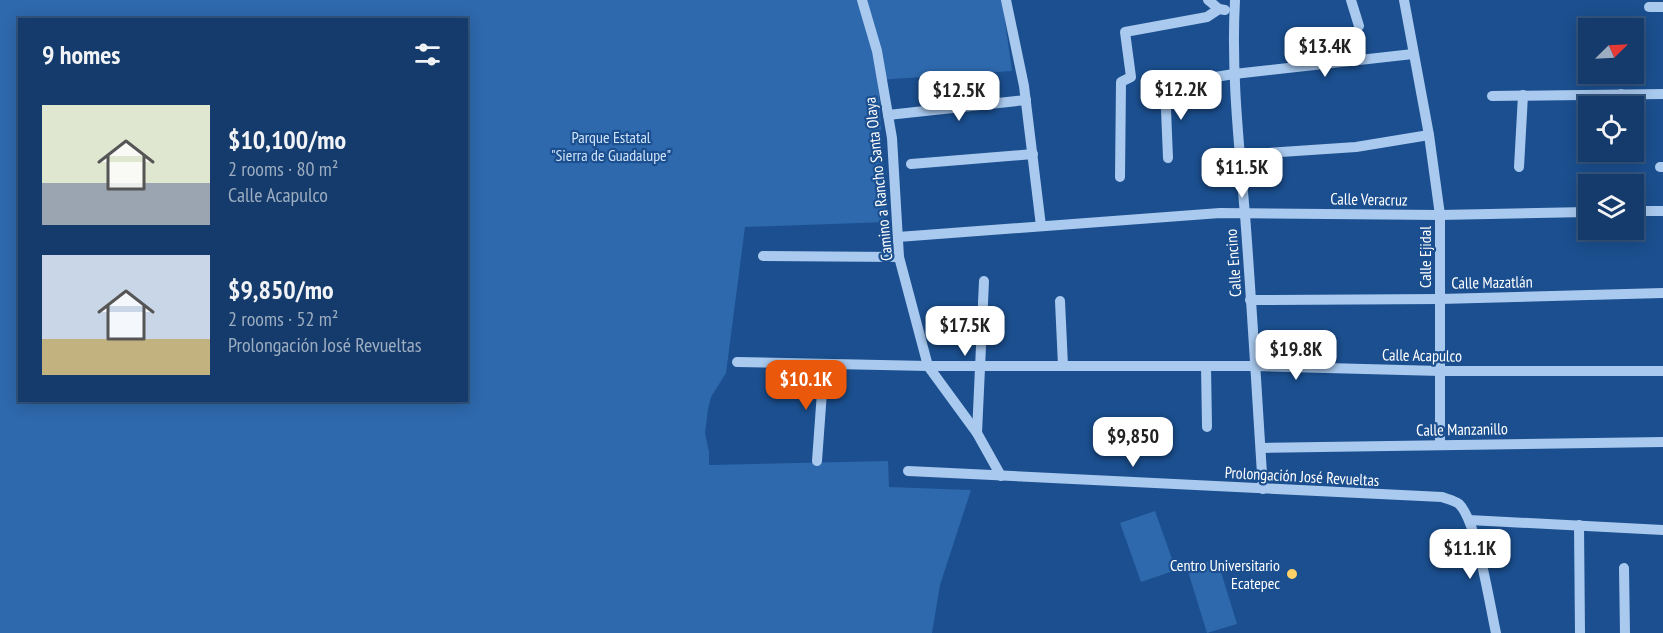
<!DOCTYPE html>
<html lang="en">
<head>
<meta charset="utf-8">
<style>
	:root { --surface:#143b6b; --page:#214673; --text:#f1f3f6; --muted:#9dadc1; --line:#33557e; --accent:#ea580c }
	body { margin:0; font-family:"PT Sans Narrow",sans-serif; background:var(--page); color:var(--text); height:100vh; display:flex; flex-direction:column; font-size:22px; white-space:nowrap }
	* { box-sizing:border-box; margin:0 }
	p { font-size:20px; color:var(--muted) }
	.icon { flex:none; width:33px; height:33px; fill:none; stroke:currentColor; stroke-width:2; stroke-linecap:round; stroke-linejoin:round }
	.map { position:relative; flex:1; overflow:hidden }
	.details { position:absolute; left:18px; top:18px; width:450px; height:384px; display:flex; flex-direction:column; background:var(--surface); border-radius:0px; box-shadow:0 3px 15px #0003,0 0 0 2px var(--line) }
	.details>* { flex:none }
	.needle { width:39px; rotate:66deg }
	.buttons { position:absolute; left:1578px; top:18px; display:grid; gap:12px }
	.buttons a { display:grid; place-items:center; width:66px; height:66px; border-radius:0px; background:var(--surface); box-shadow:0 3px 15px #0003,0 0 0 2px var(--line); font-size:30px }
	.price { position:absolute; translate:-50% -51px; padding:0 14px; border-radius:12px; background:#fff; color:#222; font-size:20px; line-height:39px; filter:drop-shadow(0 2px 3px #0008) }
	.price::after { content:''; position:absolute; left:50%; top:36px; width:18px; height:14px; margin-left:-9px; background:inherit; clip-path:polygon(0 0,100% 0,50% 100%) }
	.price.current { background:var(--accent); color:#fff }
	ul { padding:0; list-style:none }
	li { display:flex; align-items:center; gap:18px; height:150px; padding:0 24px }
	li span { display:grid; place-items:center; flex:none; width:168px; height:120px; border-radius:0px; color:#555 }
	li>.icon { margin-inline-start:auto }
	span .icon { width:72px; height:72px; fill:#fffc; stroke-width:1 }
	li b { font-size:26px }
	h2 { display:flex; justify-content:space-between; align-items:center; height:72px; padding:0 24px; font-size:26px }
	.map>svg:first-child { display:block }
	.green { fill:#2e69ad; fill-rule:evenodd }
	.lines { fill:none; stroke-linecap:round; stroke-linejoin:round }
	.minor { stroke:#a9c9ee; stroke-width:10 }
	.poi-dot { fill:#ffd166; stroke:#1b4f8f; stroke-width:2 }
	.labels { text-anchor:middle; stroke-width:4.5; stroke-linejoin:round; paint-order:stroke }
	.park-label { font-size:16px; fill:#cfe3fa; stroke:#1b4f8f }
	.street-label { font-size:16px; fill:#fff; stroke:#1b4f8f }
	.poi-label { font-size:16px; fill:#fff; stroke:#1b4f8f; text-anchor:end }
</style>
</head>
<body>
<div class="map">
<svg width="1663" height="633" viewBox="0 0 1663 633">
	<rect width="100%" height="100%" fill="#1b4f8f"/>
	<g class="green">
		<path d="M0,0H1002L1012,71L878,80L887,222L745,227L726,373L711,397L708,409L705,433L709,452V465L888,461L889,487L971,490L940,585L932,633H0ZM20,20H466V400H20Z"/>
		<polygon points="1155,511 1176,570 1141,582 1120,523"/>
		<polygon points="1217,559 1237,624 1207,633 1187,568"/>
	</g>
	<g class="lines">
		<g class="minor">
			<polyline points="862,0 877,51 892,138 899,257 928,366 977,433 1001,476"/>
			<polyline points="1006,0 1024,86 1041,226"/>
			<polyline points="1208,0 1219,9 1225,10"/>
			<path d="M1235,0C1231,72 1239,143 1245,215C1252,306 1257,398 1263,489"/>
			<polyline points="1351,0 1359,26"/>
			<polyline points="1404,0 1429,135 1440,215 1440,444"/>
			<polyline points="1649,7 1663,7"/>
			<polyline points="1492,96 1663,94"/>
			<polyline points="1620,106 1621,94"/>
			<polyline points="888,115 1026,100"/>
			<polyline points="1238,155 1356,147 1429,135"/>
			<polyline points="1618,157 1618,152"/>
			<polyline points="1168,158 1165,85 1234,74 1413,54"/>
			<polyline points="911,164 1033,154"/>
			<polyline points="1519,167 1523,95"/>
			<polyline points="1660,167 1663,167"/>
			<polyline points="1120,177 1121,82 1131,77 1125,32 1207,17 1219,9"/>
			<polyline points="1634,211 1663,211"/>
			<polyline points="898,237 1220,213 1440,215 1588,212"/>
			<polyline points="763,256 899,257"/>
			<polyline points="1250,300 1440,299 1663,293"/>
			<polyline points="1060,301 1063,366"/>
			<polyline points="737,362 928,366 1255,366 1440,371 1663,371"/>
			<polyline points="1206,366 1207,427"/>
			<polyline points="977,433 984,281"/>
			<polyline points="1261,448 1663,442"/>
			<polyline points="817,461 824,364"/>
			<path d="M908,471L1442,497C1447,499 1455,501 1459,504C1477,521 1490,606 1496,633"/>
			<polyline points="1469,520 1663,530"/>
			<polyline points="1579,525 1580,633"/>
			<polyline points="1624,568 1625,633"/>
		</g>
	</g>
	<circle class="poi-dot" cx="1292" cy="574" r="6"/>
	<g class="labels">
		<g class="park-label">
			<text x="611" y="143">Parque Estatal<tspan x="611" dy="18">"Sierra de Guadalupe"</tspan></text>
		</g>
		<g class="street-label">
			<text transform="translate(878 179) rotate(-96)" y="6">Camino a Rancho Santa Olaya</text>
			<text transform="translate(1369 199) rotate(1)" y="6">Calle Veracruz</text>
			<text transform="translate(1425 257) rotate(-90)" y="6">Calle Ejidal</text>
			<text transform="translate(1233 263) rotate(-94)" y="6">Calle Encino</text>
			<text transform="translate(1492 282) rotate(-1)" y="6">Calle Mazatlán</text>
			<text transform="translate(1422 355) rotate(1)" y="6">Calle Acapulco</text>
			<text transform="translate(1462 429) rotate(-1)" y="6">Calle Manzanillo</text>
			<text transform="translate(1302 476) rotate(3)" y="6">Prolongación José Revueltas</text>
		</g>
		<g class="poi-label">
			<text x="1280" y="571">Centro Universitario<tspan x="1280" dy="18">Ecatepec</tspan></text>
		</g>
	</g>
</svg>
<div class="buttons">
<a><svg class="needle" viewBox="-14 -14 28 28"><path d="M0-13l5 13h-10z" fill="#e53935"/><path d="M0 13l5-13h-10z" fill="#9dadc1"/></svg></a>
<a><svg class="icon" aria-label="locate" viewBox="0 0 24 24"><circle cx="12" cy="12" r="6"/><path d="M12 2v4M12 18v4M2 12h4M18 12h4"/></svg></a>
<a><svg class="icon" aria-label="layers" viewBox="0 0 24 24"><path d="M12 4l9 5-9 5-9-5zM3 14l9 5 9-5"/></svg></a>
</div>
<b class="price" style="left:1325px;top:78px">$13.4K</b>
<b class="price" style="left:1181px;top:121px">$12.2K</b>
<b class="price" style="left:959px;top:122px">$12.5K</b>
<b class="price" style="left:1242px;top:199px">$11.5K</b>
<b class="price" style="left:965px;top:357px">$17.5K</b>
<b class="price" style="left:1296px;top:381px">$19.8K</b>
<b class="price current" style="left:806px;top:411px">$10.1K</b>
<b class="price" style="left:1133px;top:468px">$9,850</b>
<b class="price" style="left:1470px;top:580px">$11.1K</b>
<section class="details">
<h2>9 homes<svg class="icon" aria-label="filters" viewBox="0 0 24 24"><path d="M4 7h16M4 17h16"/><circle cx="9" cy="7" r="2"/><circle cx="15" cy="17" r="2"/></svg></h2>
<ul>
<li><span style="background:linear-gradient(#dfe7d0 65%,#9aa5b1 0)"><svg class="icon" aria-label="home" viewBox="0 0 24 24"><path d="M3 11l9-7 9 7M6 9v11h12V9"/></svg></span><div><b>$10,100/mo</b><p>2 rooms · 80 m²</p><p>Calle Acapulco</p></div></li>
<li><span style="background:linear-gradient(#c9d6e8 70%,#c2b280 0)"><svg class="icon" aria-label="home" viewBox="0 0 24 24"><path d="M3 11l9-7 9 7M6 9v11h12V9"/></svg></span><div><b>$9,850/mo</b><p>2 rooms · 52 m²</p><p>Prolongación José Revueltas</p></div></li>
</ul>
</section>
</div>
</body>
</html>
